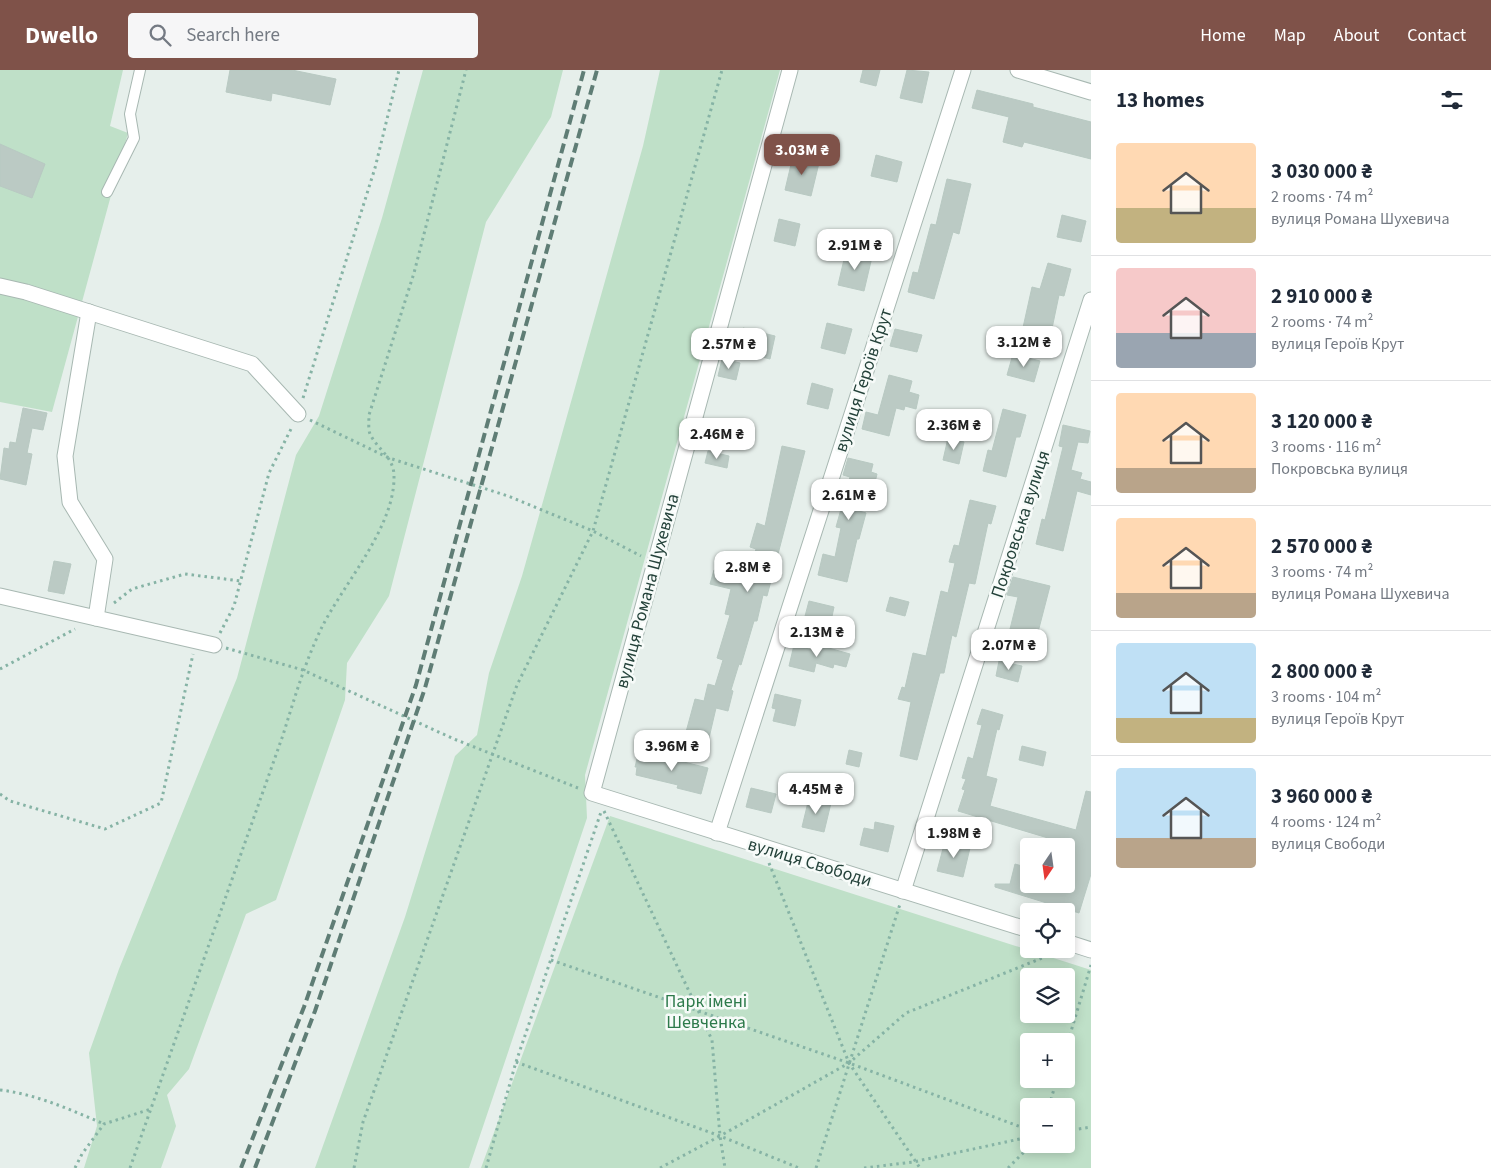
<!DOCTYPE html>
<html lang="en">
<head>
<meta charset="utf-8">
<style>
	:root { --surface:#fff; --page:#f6f6f7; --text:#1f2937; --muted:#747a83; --line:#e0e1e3; --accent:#7f5249 }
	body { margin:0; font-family:"Source Sans 3",sans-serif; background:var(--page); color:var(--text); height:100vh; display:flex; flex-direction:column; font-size:19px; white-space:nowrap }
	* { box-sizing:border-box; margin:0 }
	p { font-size:16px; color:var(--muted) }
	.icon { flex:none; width:28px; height:28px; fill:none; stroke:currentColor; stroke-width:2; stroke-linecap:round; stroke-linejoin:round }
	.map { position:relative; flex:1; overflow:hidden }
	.details { display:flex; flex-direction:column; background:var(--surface); width:400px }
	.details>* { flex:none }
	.needle { width:32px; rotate:193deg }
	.fabs { position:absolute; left:1020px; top:768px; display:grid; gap:10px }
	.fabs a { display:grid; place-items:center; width:55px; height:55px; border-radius:5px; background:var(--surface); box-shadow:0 2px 12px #0003; font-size:25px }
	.price { position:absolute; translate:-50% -42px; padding:0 11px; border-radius:10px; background:#fff; color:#222; font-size:16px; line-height:32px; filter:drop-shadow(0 1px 2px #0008) }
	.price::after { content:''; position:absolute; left:50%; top:30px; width:15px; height:11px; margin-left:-8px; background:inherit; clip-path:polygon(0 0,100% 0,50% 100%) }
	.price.selected { background:var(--accent); color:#fff }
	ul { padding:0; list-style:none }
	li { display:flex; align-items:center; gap:15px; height:125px; padding:0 25px }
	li+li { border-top:1px solid var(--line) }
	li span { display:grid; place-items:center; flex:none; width:140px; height:100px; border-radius:5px; color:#555 }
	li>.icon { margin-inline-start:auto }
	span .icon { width:60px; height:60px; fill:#fffc; stroke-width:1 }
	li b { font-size:21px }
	h2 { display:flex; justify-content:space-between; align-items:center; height:60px; padding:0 25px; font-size:21px }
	header { display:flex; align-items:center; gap:30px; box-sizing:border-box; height:70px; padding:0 25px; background:var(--accent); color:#fff }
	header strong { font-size:24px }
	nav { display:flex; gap:28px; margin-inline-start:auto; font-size:18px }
	.search { width:350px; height:45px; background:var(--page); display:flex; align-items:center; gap:12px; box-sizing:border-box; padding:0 18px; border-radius:5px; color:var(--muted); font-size:19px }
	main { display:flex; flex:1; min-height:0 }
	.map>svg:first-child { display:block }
	.green { fill:#bfe0c8; fill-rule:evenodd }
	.building { fill:#bbcac4; stroke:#b8c9c2 }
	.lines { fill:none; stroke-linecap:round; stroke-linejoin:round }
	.service-casing { stroke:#a8b8b2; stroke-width:12 }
	.minor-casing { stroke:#a8b8b2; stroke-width:17 }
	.path { stroke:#86b3a5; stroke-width:3; stroke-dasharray:2.5 4; stroke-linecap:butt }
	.service { stroke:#fff; stroke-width:10 }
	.minor { stroke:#fff; stroke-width:15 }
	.rail { stroke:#5f7d75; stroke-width:4; stroke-dasharray:10 5; stroke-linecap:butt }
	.labels { text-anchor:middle; stroke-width:5; stroke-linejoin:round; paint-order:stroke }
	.street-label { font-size:18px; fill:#24423a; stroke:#f7fbf9 }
	.park-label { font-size:18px; fill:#2d7a4b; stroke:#f7fbf9 }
</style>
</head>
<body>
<header>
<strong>Dwello</strong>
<div class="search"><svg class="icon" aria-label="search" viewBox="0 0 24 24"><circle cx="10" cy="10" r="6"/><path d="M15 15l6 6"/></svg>Search here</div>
<nav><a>Home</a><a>Map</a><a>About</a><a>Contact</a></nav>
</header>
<main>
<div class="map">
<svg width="1091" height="1098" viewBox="0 0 1091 1098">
	<rect width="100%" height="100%" fill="#e6efeb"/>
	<g class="green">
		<polygon points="0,0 123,0 110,56 128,63 52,342 0,332"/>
		<polygon points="423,0 563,0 551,47 486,152 389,526 347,593 345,630 276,830 246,844 189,999 167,1025 176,1056 161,1098 84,1098 97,1056 89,983 119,899 237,608 296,385 319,346 382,148"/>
		<polygon points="660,0 780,0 585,705 587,748 469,1098 315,1098 405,847 455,686 477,665 489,603 522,506 643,76"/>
		<path d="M610,746L1091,900V1098H481ZM1066,906V944H1029V906ZM1029,971H1066V1009H1029ZM1029,1036H1066V1074H1029Z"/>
	</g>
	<g class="building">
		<polygon points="230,0 292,0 336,9 330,35 272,23 271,31 226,22"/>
		<polygon points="863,0 880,0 876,16 860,12"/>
		<polygon points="907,0 929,2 922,33 900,28"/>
		<polygon points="977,20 1033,34 1033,37 1091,52 1091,89 1024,72 1022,77 1003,72 1009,47 972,38"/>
		<polygon points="0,74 45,94 32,128 0,116"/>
		<polygon points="876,85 902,92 897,112 871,106"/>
		<polygon points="793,86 819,93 811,126 785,120"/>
		<polygon points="947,109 971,114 959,164 953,162 934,229 908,222 913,202 918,203 931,154 936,155"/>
		<polygon points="1062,145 1086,151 1081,172 1057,167"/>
		<polygon points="779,149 800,154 795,176 774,171"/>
		<polygon points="846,181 872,187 864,221 838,215"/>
		<polygon points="1048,193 1071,199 1064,226 1059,225 1050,268 1022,262 1032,217 1040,219"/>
		<polygon points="827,253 852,259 845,284 821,278"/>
		<polygon points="743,258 775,266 770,289 738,281"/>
		<polygon points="895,259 922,265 917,282 890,276"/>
		<polygon points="1013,284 1040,291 1034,312 1007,305"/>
		<polygon points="722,289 740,293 736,310 718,306"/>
		<polygon points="889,305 912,311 909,322 919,325 916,339 905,336 904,340 896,338 889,366 862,359 866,342 878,345"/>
		<polygon points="812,313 833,319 828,339 807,334"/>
		<polygon points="23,338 47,343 43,360 32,358 27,383 32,384 26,415 0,409 4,378 9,379 10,372 16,373"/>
		<polygon points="1003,339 1026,345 1020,367 1016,367 1006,407 983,401 988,380 992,381"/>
		<polygon points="1063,355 1090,361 1088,373 1078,372 1071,400 1082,403 1080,409 1091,412 1091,425 1077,421 1063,481 1036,474 1042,449 1045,450 1063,377 1059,376"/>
		<polygon points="948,368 964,372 959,394 943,390"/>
		<polygon points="782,376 805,381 767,526 763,525 757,551 754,551 741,595 739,594 731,620 733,621 728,641 716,638 709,668 686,662 695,629 704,631 708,614 715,616 723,590 717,588 730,545 725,544 731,519 710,514 714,500 748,507 756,479 750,477 757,453 765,456"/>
		<polygon points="708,381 729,386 727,398 705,393"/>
		<polygon points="848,388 873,394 871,402 877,404 874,417 865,415 859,441 866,443 859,469 857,469 847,512 818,505 823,484 835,487 841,458 836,457 850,407 843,405"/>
		<polygon points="970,430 996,436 991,454 988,453 975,514 969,513 956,567 952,565 944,603 940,603 917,690 900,686 911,632 898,629 902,617 905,618 913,583 926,586 941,521 948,523 955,493 949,492 954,475 959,476"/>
		<polygon points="54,491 71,494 64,524 48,521"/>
		<polygon points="1013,507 1050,516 1037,566 1010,559 1018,527 1007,525"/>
		<polygon points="890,527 909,532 905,546 886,541"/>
		<polygon points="809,531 834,537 830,556 804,550"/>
		<polygon points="794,575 816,581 818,575 850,584 846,597 834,594 833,598 816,593 814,602 789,596"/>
		<polygon points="999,591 1022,596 1018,612 996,606"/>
		<polygon points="775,624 801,630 795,656 773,651 776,639 772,638"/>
		<polygon points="982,639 1003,645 999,660 997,659 986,706 997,709 990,736 1076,760 1086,721 1091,722 1091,804 1079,843 995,817 995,814 1010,814 1015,794 1029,798 1029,814 1066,814 1066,776 1056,776 1058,771 958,741 965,720 962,719 966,709 962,708 968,687 973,689 982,655 977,654"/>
		<polygon points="1022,676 1046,682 1043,696 1019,690"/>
		<polygon points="849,680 862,683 859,697 846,694"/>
		<polygon points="639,681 708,698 701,724 677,718 678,715 636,705 637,697 635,697"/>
		<polygon points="751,718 776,724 771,743 746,737"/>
		<polygon points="809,728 831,733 824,762 802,757"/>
		<polygon points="875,752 894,756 888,782 860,775 864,758 874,760"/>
		<polygon points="945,771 970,778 963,807 937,801"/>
	</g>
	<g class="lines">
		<g class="service-casing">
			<polyline id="service" points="107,122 134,68 130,44 140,0"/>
		</g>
		<g class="minor-casing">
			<g id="minor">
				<polyline points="790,0 592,723 1029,860"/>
				<polyline points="1018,0 1091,22"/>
				<polyline points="0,216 26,222 252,294 298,344"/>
				<polyline points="89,242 65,386 70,432 105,489 96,548"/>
				<polyline points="0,526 214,575"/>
				<polyline points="717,763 963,0"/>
				<polyline points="903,821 1091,230"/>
				<polyline points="1066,872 1091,880"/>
			</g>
		</g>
		<g class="path">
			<polyline points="303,328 375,98 399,0"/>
			<polyline points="310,350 389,388 508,426 593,461 641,486"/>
			<polyline points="114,533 132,519 185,504 241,511"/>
			<polyline points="220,563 234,536 269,403 292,357"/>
			<polyline points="226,578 303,600 454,669 578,718"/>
			<polyline points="0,599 75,559"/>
			<polyline points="0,724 10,731 105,759 161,733 193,584"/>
			<polyline points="604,741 712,970 720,1066 725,1098"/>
			<polyline points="769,793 849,993 920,1098"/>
			<polyline points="551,890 849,993 1029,1060"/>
			<polyline points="1066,978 1091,895"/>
			<polyline points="516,992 720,1066 849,993 906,943 1057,882"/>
			<path d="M0,1020C36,1024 71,1040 104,1054"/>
			<polyline points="1049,1036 1057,1009"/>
			<polyline points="1066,1061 1091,1057"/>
			<polyline points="75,1098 82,1084 104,1054 151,1039"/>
			<path d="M130,1098L283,665C294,630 304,595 320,561C342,515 395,458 394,406C394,387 377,379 370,364C368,359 369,350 369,345L414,203L466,0"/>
			<polyline points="354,1098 363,1052 517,615 593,461 722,0"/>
			<polyline points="486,1098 516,992 601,742"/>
			<polyline points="660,1098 720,1066 799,1098"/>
			<polyline points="816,1098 900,834"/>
			<polyline points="864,1098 913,1092 1029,1067"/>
			<polyline points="1008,1098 1032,1074"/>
		</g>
		<use href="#service" class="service"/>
		<use href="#minor" class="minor"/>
		<g class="rail">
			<polyline points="241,1098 304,937 416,615 584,0"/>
			<polyline points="255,1098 315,941 425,618 597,0"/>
		</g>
	</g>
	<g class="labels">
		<g class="street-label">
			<text transform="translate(863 310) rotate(-72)" y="6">вулиця Героїв Крут</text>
			<text transform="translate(1020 454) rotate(-72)" y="6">Покровська вулиця</text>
			<text transform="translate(647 521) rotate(-75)" y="6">вулиця Романа Шухевича</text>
			<text transform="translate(810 792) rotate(17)" y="6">вулиця Свободи</text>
		</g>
		<g class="park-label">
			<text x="706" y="937">Парк імені<tspan x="706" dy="21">Шевченка</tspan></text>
		</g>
	</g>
</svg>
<div class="fabs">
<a><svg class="needle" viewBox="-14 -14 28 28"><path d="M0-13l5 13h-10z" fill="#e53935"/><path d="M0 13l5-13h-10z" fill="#747a83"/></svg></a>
<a><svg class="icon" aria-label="locate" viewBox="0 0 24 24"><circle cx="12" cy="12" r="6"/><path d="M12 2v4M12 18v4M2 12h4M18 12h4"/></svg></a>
<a><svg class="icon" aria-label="layers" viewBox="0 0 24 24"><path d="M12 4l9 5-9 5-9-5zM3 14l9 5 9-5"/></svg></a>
<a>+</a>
<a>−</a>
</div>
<b class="price selected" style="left:802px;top:106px">3.03M ₴</b>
<b class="price" style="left:855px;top:201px">2.91M ₴</b>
<b class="price" style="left:1024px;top:298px">3.12M ₴</b>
<b class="price" style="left:729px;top:300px">2.57M ₴</b>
<b class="price" style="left:954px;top:381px">2.36M ₴</b>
<b class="price" style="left:717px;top:390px">2.46M ₴</b>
<b class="price" style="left:849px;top:451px">2.61M ₴</b>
<b class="price" style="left:748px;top:523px">2.8M ₴</b>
<b class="price" style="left:817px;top:588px">2.13M ₴</b>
<b class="price" style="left:1009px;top:601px">2.07M ₴</b>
<b class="price" style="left:672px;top:702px">3.96M ₴</b>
<b class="price" style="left:816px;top:745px">4.45M ₴</b>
<b class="price" style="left:954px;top:789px">1.98M ₴</b>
</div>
<section class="details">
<h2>13 homes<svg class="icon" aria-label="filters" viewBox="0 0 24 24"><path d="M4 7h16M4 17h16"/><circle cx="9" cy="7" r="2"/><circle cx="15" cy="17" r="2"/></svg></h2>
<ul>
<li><span style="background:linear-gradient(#ffd9b3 65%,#c2b280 0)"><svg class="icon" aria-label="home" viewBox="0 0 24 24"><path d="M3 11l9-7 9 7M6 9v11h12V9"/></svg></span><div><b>3 030 000 ₴</b><p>2 rooms · 74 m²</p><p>вулиця Романа Шухевича</p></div></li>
<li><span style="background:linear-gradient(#f6c9c9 65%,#9aa5b1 0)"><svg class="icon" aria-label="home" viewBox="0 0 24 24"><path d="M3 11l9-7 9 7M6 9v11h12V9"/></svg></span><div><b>2 910 000 ₴</b><p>2 rooms · 74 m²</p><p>вулиця Героїв Крут</p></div></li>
<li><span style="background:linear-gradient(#ffd9b3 75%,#b9a48a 0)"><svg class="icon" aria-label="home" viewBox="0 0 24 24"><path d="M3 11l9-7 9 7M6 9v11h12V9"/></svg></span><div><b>3 120 000 ₴</b><p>3 rooms · 116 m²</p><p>Покровська вулиця</p></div></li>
<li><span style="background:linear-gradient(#ffd9b3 75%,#b9a48a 0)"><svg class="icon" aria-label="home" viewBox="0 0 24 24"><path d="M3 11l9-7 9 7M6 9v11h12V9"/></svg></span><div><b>2 570 000 ₴</b><p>3 rooms · 74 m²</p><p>вулиця Романа Шухевича</p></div></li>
<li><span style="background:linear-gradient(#bfe0f5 75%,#c2b280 0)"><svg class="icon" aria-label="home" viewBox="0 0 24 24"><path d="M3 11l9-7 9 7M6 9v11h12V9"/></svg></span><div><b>2 800 000 ₴</b><p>3 rooms · 104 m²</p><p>вулиця Героїв Крут</p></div></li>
<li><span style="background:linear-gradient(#bfe0f5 70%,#b9a48a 0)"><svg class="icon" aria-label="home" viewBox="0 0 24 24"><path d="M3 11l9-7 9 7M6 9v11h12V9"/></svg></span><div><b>3 960 000 ₴</b><p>4 rooms · 124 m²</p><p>вулиця Свободи</p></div></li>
</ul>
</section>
</main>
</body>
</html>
